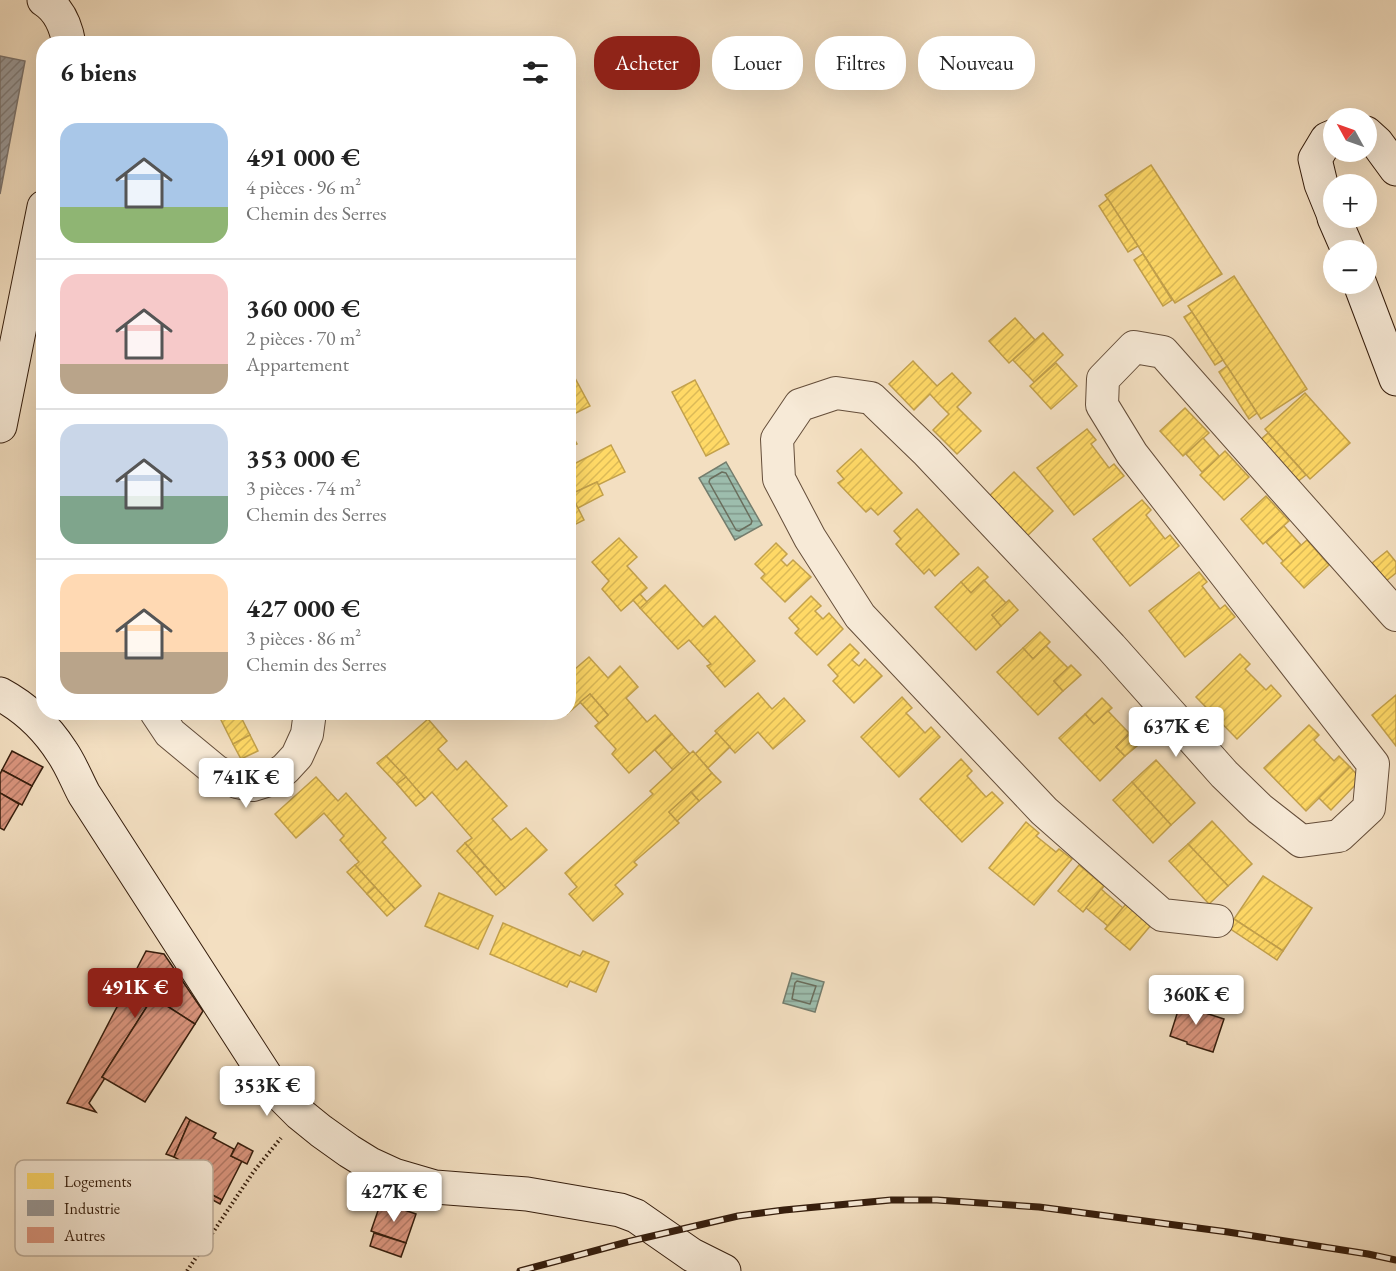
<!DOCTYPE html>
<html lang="fr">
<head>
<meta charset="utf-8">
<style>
	:root { --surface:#fff; --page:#f2f2f2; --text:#222; --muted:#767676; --line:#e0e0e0; --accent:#8f2418 }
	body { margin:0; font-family:"EB Garamond",serif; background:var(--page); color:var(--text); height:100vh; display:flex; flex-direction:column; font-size:22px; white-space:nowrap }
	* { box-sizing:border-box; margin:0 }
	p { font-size:20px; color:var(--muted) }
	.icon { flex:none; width:33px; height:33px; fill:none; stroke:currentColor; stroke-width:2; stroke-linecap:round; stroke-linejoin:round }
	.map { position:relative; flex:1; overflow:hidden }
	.side { position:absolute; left:36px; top:36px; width:540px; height:684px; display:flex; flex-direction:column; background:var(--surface); border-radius:24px; box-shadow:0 6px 24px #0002 }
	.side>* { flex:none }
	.top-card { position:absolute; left:594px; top:36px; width:570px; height:54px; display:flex; gap:12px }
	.needle { width:39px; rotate:310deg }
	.buttons { position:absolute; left:1323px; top:108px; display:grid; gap:12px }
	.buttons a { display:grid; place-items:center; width:54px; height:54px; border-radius:50%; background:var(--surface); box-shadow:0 6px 24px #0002; font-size:30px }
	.price { position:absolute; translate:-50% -51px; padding:0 14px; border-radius:6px; background:#fff; color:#222; font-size:20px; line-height:39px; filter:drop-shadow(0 2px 3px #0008) }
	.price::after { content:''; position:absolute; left:50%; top:36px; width:18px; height:14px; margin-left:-9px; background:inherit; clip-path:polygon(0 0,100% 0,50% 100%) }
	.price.on { background:var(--accent); color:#fff }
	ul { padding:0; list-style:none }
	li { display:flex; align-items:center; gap:18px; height:150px; padding:0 24px }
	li+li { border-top:2px solid var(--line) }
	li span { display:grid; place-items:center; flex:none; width:168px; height:120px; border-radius:18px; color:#555 }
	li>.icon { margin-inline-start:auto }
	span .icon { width:72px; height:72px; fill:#fffc; stroke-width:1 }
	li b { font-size:26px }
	h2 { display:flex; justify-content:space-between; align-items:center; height:72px; padding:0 24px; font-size:26px }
	.pill { padding:0 21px; border-radius:24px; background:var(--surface); box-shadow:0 6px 24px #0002; font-size:21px; line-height:54px }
	.pill.on { background:var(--accent); color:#fff }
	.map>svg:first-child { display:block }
	.water { fill:url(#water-rules); stroke:#747d6d; stroke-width:1.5 }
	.homes { fill:url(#homes-hatch); stroke:#c3a14b; stroke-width:1.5 }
	.industry { fill:url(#industry-hatch); stroke:#7b746f; stroke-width:1.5 }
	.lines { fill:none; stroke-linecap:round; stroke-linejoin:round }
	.shore { stroke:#6a6e5d; stroke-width:1.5 }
	.building { fill:url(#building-hatch); stroke:#361e0d; stroke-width:1.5 }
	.street-casing { stroke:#654e3a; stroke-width:34 }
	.secondary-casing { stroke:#361e0d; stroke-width:35 }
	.path { stroke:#361e0d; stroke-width:4; stroke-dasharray:1.5 3; stroke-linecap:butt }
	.street { stroke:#f7ead7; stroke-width:32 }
	.secondary { stroke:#f7ead7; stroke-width:33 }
	.rail-casing { stroke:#361e0d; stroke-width:7 }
	.rail { stroke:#f7ead7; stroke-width:4.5; stroke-dasharray:14; stroke-linecap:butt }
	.key { fill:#f7ead7; stroke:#bdad9a; stroke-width:1.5 }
	.key-label { font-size:16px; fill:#361e0d }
</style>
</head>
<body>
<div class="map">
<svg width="1396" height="1271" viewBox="0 0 1396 1271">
	<defs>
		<pattern id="water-rules" width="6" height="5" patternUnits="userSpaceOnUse" patternTransform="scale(1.5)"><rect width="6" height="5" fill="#9dbdad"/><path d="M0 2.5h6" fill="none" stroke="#81998b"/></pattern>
		<pattern id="homes-hatch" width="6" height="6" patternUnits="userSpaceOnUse" patternTransform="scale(1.5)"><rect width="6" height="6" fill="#ffd966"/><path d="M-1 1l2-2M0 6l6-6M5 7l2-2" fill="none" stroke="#dbba57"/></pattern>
		<pattern id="industry-hatch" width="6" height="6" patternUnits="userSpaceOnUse" patternTransform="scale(1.5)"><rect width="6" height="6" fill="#999"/><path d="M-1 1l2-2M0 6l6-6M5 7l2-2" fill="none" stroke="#7e7c7b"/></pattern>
		<pattern id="building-hatch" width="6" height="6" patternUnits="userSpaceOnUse" patternTransform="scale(1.5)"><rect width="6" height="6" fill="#da957e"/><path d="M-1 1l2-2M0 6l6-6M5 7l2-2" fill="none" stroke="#b27966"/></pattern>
	</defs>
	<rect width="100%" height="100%" fill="#f3dfc1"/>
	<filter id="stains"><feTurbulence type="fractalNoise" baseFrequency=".00333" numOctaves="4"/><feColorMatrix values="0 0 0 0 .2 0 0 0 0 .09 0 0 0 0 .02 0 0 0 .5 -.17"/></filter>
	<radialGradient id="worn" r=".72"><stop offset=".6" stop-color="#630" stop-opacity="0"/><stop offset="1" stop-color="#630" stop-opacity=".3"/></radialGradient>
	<g class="water">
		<polygon points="726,462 762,525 735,540 699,478"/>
		<polygon points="792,973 824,982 815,1012 783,1003"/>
	</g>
	<g class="homes">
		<polygon points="1151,165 1222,274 1175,303 1105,195"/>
		<polygon points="1108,199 1138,246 1128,252 1099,206"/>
		<polygon points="1143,254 1172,300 1163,306 1134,260"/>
		<polygon points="1234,276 1307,389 1261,419 1188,306"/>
		<polygon points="1192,312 1223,360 1215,365 1184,317"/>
		<polygon points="1015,318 1035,340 1009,363 989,341"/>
		<polygon points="1043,333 1063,355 1034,382 1013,360"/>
		<polygon points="913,361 937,386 952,373 971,393 957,407 981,431 957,454 933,430 949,414 939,404 930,394 914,410 889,384"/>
		<polygon points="1056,363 1077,386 1051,409 1030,386"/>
		<polygon points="568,365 590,406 568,417"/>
		<polygon points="1227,366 1257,413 1249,419 1219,372"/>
		<polygon points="695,380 729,444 706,456 672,392"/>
		<polygon points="1305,393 1350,443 1310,479 1265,429"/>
		<polygon points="1185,408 1209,433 1183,456 1160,431"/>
		<polygon points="568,428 577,444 568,448"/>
		<polygon points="1087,429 1096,440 1091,444 1109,468 1114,464 1124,476 1074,515 1037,468"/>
		<polygon points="1268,433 1306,475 1297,482 1260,440"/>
		<polygon points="1203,438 1220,457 1202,472 1186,454"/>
		<polygon points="611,445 625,472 598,485 597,482 571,494 584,520 568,528 568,467"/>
		<polygon points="861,449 902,493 878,515 871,508 866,512 838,483 844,479 837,471"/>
		<polygon points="1225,451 1249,477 1224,500 1200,475"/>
		<polygon points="1014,472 1053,511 1023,540 984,501"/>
		<polygon points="597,482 603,495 578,508 571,494"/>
		<polygon points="1266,496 1289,521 1263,544 1241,519"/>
		<polygon points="1142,500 1151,510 1146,515 1165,539 1170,535 1179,546 1130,586 1093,539"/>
		<polygon points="917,509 959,554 935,576 929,569 924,574 896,544 901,539 894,531"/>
		<polygon points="1284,526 1301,545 1284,562 1266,542"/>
		<polygon points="619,538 637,557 627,566 647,588 621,611 602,589 609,581 592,562"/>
		<polygon points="1307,540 1329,565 1304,588 1281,563"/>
		<polygon points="776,543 787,554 781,560 787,566 793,560 811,577 785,602 761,578 765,574 755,564"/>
		<polygon points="1387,551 1396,562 1396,573 1386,581 1372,563"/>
		<polygon points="978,567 988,577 971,593 961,582"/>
		<polygon points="1199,572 1207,582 1202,586 1220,609 1225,605 1235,617 1185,657 1149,611"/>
		<polygon points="984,580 1006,603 992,615 1001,626 976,650 935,607 961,582 971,593"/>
		<polygon points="665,585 703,627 715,616 755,661 725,687 707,666 711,664 689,640 678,649 640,608"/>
		<polygon points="640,594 647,602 640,608 633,600"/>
		<polygon points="811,596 821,606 815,611 823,619 829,613 843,629 817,655 795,633 799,629 789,618"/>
		<polygon points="1009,600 1018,610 1001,626 992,615"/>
		<polygon points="1040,632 1050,642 1033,659 1023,648"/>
		<polygon points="850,644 859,653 852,660 859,666 865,659 882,676 854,703 833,681 838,676 828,665"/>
		<polygon points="1046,646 1068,668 1054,681 1063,691 1038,715 997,672 1023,648 1033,659"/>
		<polygon points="1240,654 1250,664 1245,669 1266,690 1271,685 1281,696 1237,739 1196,697"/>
		<polygon points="589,657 608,678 620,666 638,687 626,698 647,722 655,715 672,734 629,773 612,754 616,749 595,726 608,715 590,694 567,714 565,712 568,712 568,675"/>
		<polygon points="1071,665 1081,675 1063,691 1054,681"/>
		<polygon points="758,693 772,709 784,698 805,721 773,749 758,732 735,753 715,731"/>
		<polygon points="590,694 608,715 599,723 580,702"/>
		<polygon points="1396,695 1396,746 1372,715"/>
		<polygon points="902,697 912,708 906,713 915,722 925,733 931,727 940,737 899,777 861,737"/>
		<polygon points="1102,698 1112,708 1094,724 1085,714"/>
		<polygon points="1108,711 1129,733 1116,747 1125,756 1100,781 1059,738 1085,714 1094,724"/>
		<polygon points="217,712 240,712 239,713 250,735 233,744"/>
		<polygon points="401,712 414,712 406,719"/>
		<polygon points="428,719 447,741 438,749 457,770 466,761 507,806 492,819 511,840 526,828 547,850 505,888 465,843 472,838 432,792 425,799 386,756"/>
		<polygon points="1309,725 1319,735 1314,740 1334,761 1339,756 1350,767 1306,811 1264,768"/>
		<polygon points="1133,731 1143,741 1125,756 1116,747"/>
		<polygon points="717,733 730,747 708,768 695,754"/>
		<polygon points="672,734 690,754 673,770 655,750"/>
		<polygon points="250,735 258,751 241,759 233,744"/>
		<polygon points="693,751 712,773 669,812 679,823 634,862 637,865 615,885 623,894 593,921 569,894 577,887 565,873 653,794 650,791"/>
		<polygon points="386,756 406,777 397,784 377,763"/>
		<polygon points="961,759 972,771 967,776 976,786 986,797 992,792 1003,803 962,842 920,799"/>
		<polygon points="1156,760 1195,803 1171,825 1132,782"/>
		<polygon points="1350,767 1361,779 1331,810 1319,798"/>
		<polygon points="712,773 721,782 699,801 691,792"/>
		<polygon points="316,777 338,801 346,793 386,838 382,842 421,886 395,909 355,865 359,862 340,840 344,836 324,813 296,838 275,814"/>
		<polygon points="406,777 425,799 416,806 397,784"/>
		<polygon points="1132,782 1171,825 1153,843 1113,800"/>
		<polygon points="691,792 699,801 677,821 669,812"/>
		<polygon points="1212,821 1252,864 1228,886 1188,844"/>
		<polygon points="1026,822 1039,833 1036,836 1056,852 1059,849 1072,859 1034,905 989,868"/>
		<polygon points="465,843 485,866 477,873 457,851"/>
		<polygon points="1188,844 1228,886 1209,904 1169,861"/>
		<polygon points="355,865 375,887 367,894 347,872"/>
		<polygon points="1079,865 1104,886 1083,912 1058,891"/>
		<polygon points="485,866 505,888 496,895 477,873"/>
		<polygon points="1263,876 1312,908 1283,951 1234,919"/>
		<polygon points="375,887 395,909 387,916 367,894"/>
		<polygon points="1101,889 1123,908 1108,926 1086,908"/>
		<polygon points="439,893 493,916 478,949 425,926"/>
		<polygon points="1126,904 1151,925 1130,950 1105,929"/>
		<polygon points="1234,919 1283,951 1277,960 1229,928"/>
		<polygon points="503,923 580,956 583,951 609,962 596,992 570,981 567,987 490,954"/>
	</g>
	<polygon class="industry" points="0,56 25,61 0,194"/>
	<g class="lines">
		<g class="shore">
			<polygon points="722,472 726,473 752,521 751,524 739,531 736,530 709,482 710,479"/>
			<polygon points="797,981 816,986 810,1004 792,999 795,983"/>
		</g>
	</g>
	<g class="building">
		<polygon points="12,751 43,767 32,786 2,770"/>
		<polygon points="2,770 32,786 22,805 0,793 0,774"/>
		<polygon points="0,793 19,804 4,830 0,828"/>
		<polygon points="146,951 164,954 203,1011 195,1024 153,997 102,1077 105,1078 89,1103 96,1112 67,1103"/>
		<polygon points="1183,995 1200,1000 1196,1010 1224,1019 1213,1052 1187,1044 1187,1042 1170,1036"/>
		<polygon points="153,997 195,1024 145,1102 102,1077"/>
		<polygon points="186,1117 190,1120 174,1157 166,1154"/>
		<polygon points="190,1120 216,1133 213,1138 234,1149 231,1156 242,1161 222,1200 201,1189 206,1181 195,1176 197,1170 174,1157"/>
		<polygon points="238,1143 253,1151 247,1164 231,1156"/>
		<polygon points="201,1189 222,1200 220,1204 200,1193"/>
		<polygon points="381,1202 416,1214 406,1243 371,1231"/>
		<polygon points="374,1233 406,1243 401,1257 370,1246"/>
	</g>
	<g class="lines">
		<g class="street-casing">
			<g id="street">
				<polyline points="156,712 170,733 216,771 237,782 253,785 269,780 285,769 297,756 307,734 310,712"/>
				<polyline points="1217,921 1162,915 1044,811 860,616 810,538 779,479 777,439 800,405 836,393 871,398 927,452 1111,647 1224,774 1260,809 1301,841 1339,836 1369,808 1373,764 1132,454 1102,405 1103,379 1134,347 1163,352 1396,615"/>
			</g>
		</g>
		<g class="secondary-casing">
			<g id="secondary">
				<path d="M44,0C60,10 66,26 69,44"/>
				<polyline points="1366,133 1377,143 1396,169"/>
				<polyline points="1334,136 1327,139 1315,159 1321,184 1334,216"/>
				<polyline points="1334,218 1348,250"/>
				<polyline points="1360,284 1396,379"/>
				<polyline points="0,426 44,207"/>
				<path d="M0,694C26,708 46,727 62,752C71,765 77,781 84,794L269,1081L282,1096L300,1114L321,1131L349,1151L370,1164L394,1175L435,1187L527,1194L620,1210L636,1216L692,1255L724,1271"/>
			</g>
		</g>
		<polyline class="path" points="187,1271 254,1171 281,1138"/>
		<use href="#street" class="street"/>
		<use href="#secondary" class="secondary"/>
		<g class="rail-casing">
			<polyline id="rail" points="520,1271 631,1241 738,1216 784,1210 891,1200 937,1200 1039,1207 1228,1232 1368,1254 1396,1260"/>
		</g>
		<use href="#rail" class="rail"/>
	</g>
	<rect x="15" y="1160" width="198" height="96" rx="9" class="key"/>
	<rect x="27" y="1173" width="27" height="16" fill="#ffd966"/>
	<rect x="27" y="1200" width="27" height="16" fill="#999"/>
	<rect x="27" y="1227" width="27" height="16" fill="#da957e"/>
	<g class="key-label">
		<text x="64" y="1187">Logements</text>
		<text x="64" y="1214">Industrie</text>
		<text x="64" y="1241">Autres</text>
	</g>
	<rect width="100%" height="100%" filter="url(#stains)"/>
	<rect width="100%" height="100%" fill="url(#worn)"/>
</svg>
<div class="buttons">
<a><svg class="needle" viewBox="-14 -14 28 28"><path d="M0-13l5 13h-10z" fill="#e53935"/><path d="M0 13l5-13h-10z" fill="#767676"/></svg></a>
<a>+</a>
<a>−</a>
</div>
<b class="price" style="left:1176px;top:758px">637K €</b>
<b class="price" style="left:246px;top:809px">741K €</b>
<b class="price on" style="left:135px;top:1019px">491K €</b>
<b class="price" style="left:1196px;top:1026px">360K €</b>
<b class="price" style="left:267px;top:1117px">353K €</b>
<b class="price" style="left:394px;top:1223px">427K €</b>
<div class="top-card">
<a class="pill on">Acheter</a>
<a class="pill">Louer</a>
<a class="pill">Filtres</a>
<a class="pill">Nouveau</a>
</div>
<section class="side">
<h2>6 biens<svg class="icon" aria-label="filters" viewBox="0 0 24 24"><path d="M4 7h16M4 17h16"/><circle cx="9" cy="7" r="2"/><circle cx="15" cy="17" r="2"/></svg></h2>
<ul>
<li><span style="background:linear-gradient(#a9c7e8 70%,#8fb573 0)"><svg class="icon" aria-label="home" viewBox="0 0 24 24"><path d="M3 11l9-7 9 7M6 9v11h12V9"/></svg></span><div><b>491 000 €</b><p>4 pièces · 96 m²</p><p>Chemin des Serres</p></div></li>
<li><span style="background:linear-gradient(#f6c9c9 75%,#b9a48a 0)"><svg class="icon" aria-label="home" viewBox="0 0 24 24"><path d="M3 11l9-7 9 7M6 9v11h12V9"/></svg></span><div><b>360 000 €</b><p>2 pièces · 70 m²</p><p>Appartement</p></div></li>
<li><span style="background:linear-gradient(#c9d6e8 60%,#7fa58c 0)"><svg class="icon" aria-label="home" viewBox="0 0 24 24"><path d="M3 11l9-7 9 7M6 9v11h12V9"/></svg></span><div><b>353 000 €</b><p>3 pièces · 74 m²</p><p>Chemin des Serres</p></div></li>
<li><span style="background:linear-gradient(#ffd9b3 65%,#b9a48a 0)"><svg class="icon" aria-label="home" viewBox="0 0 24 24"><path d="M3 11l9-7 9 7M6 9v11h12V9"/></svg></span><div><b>427 000 €</b><p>3 pièces · 86 m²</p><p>Chemin des Serres</p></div></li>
</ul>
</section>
</div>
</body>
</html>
